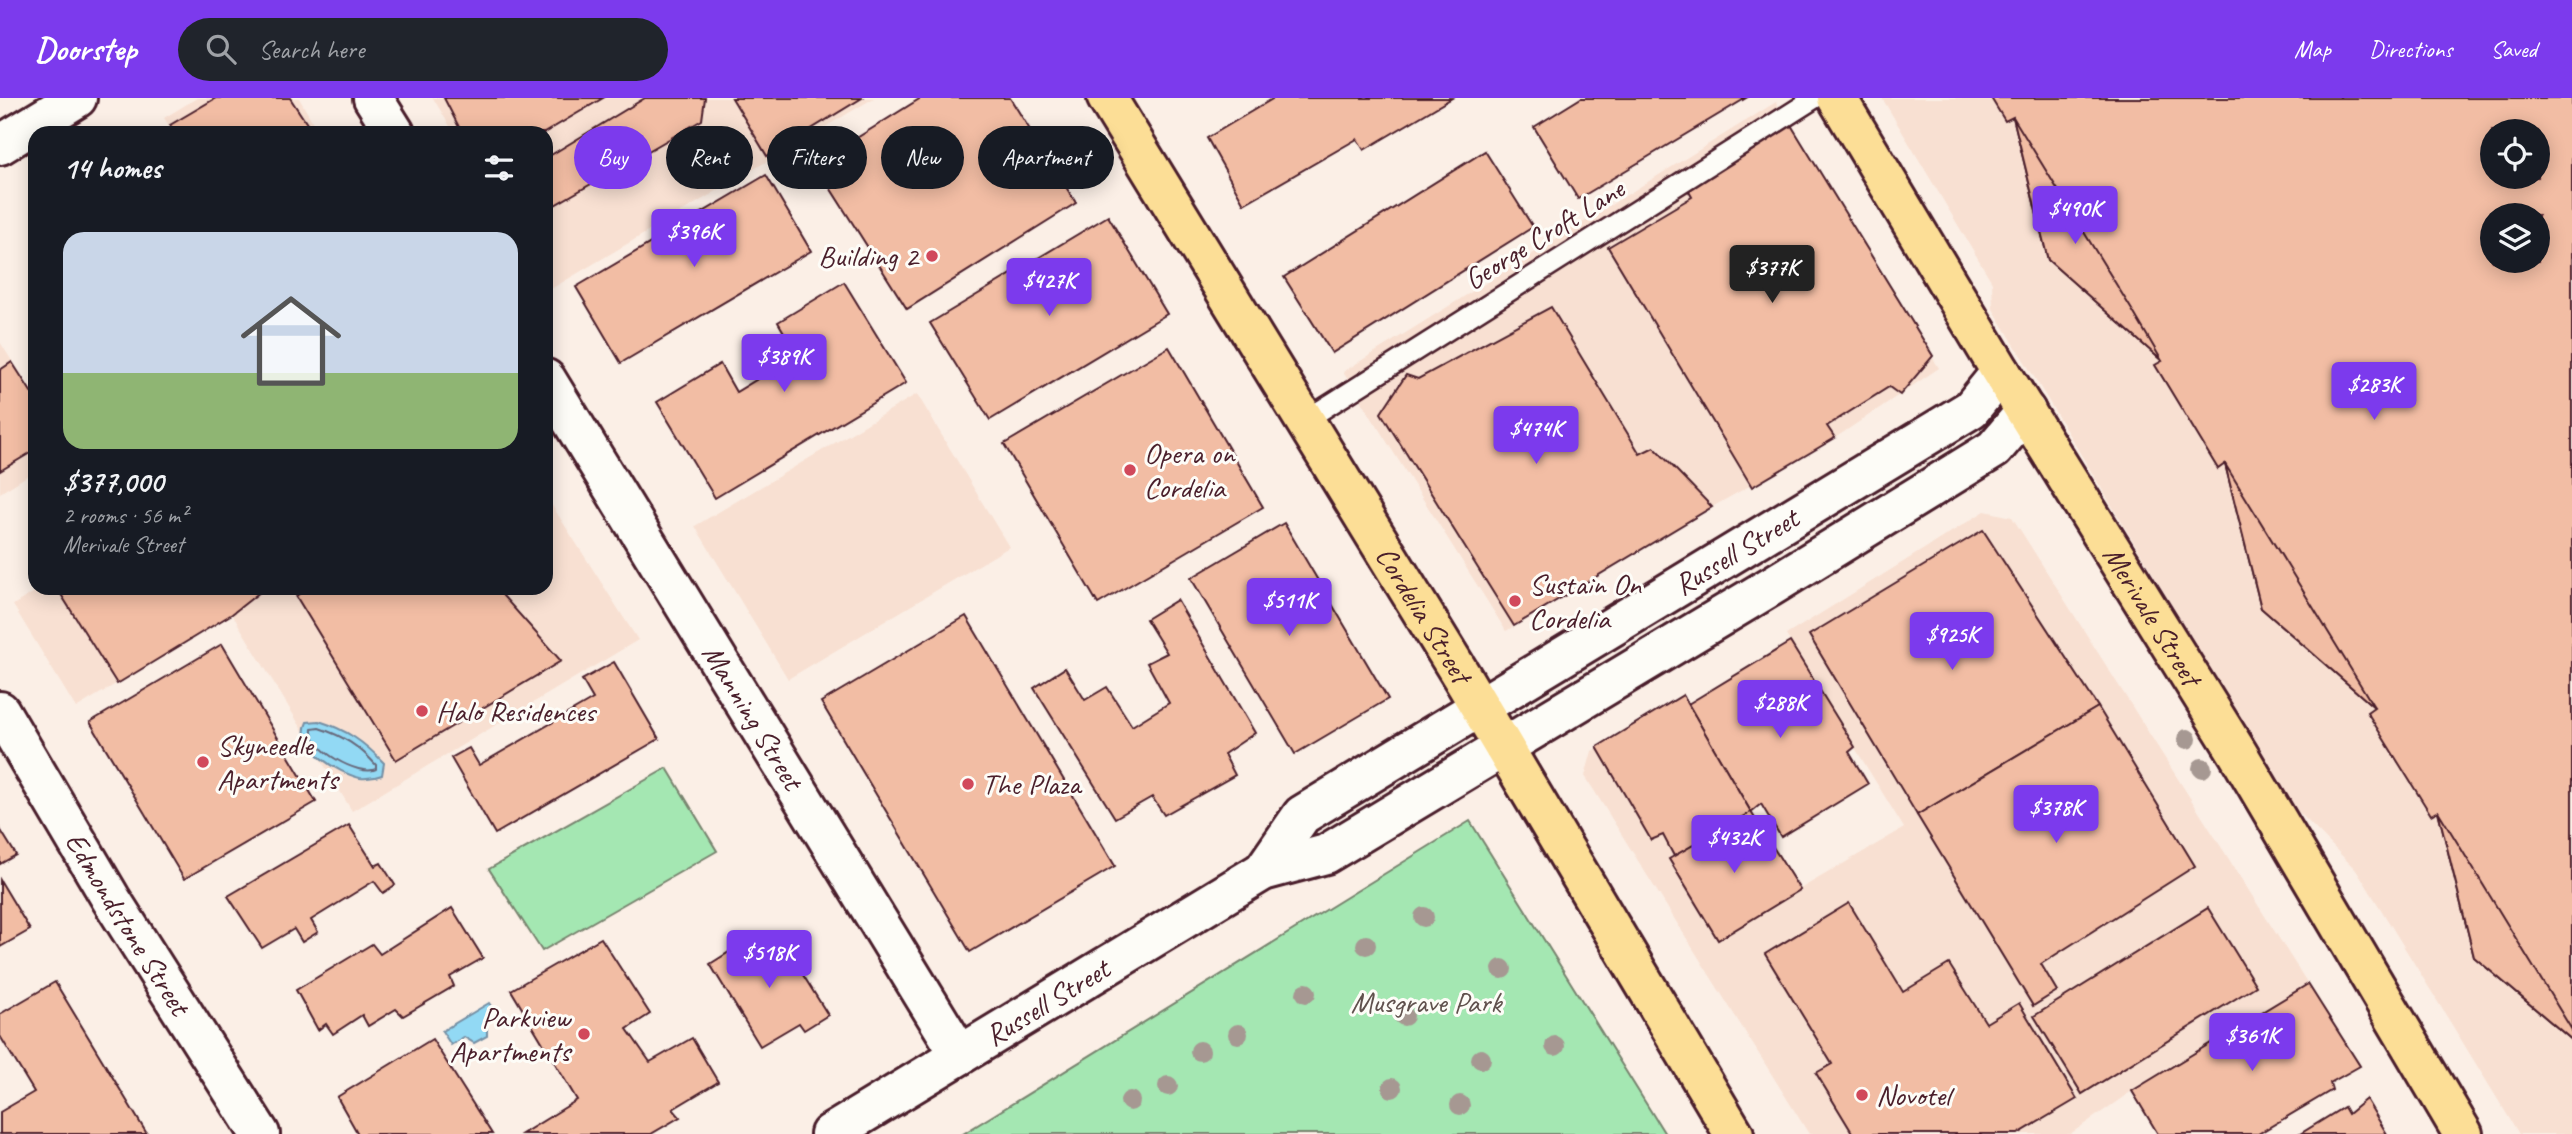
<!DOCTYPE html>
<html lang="en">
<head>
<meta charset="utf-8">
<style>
	:root { --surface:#171b24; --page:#20242c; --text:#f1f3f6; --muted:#9ea1a6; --line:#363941; --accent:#7c3aed }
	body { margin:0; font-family:Caveat,sans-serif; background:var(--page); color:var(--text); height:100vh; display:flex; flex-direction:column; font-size:26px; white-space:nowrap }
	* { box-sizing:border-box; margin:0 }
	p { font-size:23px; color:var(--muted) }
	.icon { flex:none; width:38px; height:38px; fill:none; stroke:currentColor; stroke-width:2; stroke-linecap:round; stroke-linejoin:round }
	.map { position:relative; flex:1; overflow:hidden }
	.sheet { position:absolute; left:28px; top:28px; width:525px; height:469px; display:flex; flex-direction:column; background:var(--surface); border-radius:21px; box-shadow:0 4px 18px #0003 }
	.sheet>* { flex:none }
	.top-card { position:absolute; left:574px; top:28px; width:665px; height:63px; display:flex; gap:14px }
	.fabs { position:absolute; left:2480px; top:21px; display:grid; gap:14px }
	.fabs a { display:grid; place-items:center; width:70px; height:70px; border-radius:50%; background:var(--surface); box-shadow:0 4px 18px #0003; font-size:35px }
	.price { position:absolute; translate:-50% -60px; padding:0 16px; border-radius:7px; background:var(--accent); color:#fff; font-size:23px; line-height:46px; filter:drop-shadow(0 2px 4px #0008) }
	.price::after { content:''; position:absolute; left:50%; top:42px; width:21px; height:16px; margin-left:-10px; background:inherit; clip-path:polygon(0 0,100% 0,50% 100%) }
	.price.active { background:#222; color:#fff }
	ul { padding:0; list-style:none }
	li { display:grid; align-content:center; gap:14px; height:371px; padding:0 35px }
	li+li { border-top:2px solid var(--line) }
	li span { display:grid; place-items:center; height:217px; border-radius:21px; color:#555 }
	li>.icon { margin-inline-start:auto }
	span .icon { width:126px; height:126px; fill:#fffc; stroke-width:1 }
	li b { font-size:30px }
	h2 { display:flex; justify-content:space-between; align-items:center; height:84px; padding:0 35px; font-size:30px }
	.chip { padding:0 24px; border-radius:32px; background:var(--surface); box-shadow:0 4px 18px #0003; font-size:24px; line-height:63px }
	.chip.active { background:var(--accent); color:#fff }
	header { display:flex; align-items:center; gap:42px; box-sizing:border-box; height:98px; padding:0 35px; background:var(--accent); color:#fff }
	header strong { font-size:33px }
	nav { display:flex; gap:38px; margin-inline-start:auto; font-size:24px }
	.search { width:490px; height:63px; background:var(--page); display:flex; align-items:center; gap:18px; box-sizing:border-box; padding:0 24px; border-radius:38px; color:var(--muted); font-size:26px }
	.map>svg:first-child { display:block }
	.built { fill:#f8e0d2; fill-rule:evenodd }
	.green { fill:#a4e7b2; stroke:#77836e; stroke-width:2 }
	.water { fill:#92d9f4; stroke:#758fa4; stroke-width:2 }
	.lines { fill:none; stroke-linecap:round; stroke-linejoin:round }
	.shore { stroke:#67697b; stroke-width:2 }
	.building { fill:#f2bda4; stroke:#4a1f2b; stroke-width:2; fill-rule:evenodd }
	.service-casing { stroke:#4a1f2b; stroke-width:24 }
	.minor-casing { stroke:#4a1f2b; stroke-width:44 }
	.secondary-casing { stroke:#4a1f2b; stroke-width:44 }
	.primary-casing { stroke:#4a1f2b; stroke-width:44 }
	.service { stroke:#fdfcf7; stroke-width:19 }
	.minor { stroke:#fdfcf7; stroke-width:38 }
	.secondary { stroke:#fdfcf7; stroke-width:38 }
	.primary { stroke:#fcde96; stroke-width:38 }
	.tree { fill:#a69892 }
	.poi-dot { fill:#d1495b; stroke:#fdfcf7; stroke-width:2.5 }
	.labels { text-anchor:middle; stroke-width:6; stroke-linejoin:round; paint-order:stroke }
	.street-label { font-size:30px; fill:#4a1f2b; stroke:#fdfcf7 }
	.poi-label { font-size:30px; fill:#4a1f2b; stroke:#fdfcf7; text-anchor:start }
	.park-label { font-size:30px; fill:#60514d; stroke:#fdfcf7 }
</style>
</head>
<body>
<header>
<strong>Doorstep</strong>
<div class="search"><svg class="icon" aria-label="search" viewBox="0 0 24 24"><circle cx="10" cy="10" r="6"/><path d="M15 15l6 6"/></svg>Search here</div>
<nav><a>Map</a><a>Directions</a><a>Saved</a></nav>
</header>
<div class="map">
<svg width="2572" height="1036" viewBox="0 0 2572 1036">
	<rect width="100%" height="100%" fill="#fbefe6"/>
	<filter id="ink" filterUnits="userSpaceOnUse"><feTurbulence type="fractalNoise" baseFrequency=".0143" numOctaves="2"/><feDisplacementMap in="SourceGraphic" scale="14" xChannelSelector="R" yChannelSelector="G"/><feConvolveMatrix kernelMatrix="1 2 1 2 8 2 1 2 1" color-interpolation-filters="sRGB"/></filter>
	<g filter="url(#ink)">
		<g class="built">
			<polygon points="197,0 299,0 319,35 174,35 164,20"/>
			<polygon points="433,0 874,0 551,191 546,182 546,35 454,35"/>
			<path d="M1882,0H2572V1036H2519L2358,774L2293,708L1993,211L1992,184ZM2492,33H2538V79H2492ZM2492,117H2538V163H2492Z"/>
			<polygon points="1776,4 1939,270 1835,340 1712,409 1506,533 1343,274"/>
			<polygon points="0,244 35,300 35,373 0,395"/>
			<polygon points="917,296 1009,449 788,581 695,428"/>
			<polygon points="546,398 638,542 352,713 232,516 76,610 13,507 41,490 546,490"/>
			<polygon points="1985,413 2012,419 2308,886 2132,993 2070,1036 1809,1036 1585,678 1592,653 1683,597 1751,714 1800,791 1904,730 1786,537"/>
		</g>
		<g class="green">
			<polygon points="667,670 717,753 542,853 489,771"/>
			<polygon points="1470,723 1665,1036 963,1036"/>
		</g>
		<g class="water">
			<path d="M319,623C347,632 364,644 384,665L382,677C374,680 369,681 360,680C339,675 294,650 307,624Z"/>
			<polygon points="489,905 497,918 487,924 487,938 474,945 464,939 451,947 442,933"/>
		</g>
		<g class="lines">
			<path class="shore" d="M319,630C343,638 359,648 376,667V671C359,679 309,651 312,631Z"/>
		</g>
		<g class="building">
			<polygon points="216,0 290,0 313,35 175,35 170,27"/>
			<polygon points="444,0 603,0 544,35 462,35"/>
			<polygon points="645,0 705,0 702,22 546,112 546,60"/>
			<polygon points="732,0 862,0 767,58"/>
			<polygon points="921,0 1010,0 1076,105 907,211 815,66"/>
			<polygon points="1274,0 1452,0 1364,52 1357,41 1244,106 1207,40"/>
			<polygon points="1581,0 1746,0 1578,101 1534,29"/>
			<path d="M1991,0H2572V942L2474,859L2438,713L2431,717L2367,614L2374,609L2261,510L2225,366L2218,371L2155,267L2162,263L2048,162L2013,19L2005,23ZM2492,33H2538V79H2492ZM2492,117H2538V163H2492Z"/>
			<polygon points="2013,19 2132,212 2162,263 2048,162"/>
			<polygon points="1791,27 1933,258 1900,297 1889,289 1827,328 1835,340 1752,389 1608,149 1692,99 1687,90"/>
			<polygon points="1485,53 1533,129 1332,255 1284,179"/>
			<polygon points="766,77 811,153 621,265 576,189"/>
			<polygon points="1108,118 1167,216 990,322 930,225"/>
			<polygon points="844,184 906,285 715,400 657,304 720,266 736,294 797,257 778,224"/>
			<polygon points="1551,209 1640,356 1654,349 1712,409 1514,528 1381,315 1406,277 1418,281"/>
			<polygon points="1169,249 1263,409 1098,506 1004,346"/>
			<polygon points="12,264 35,300 35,352 0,373 0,272"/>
			<polygon points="2225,366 2300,488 2374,609 2261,510"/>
			<polygon points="1284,425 1388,601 1295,656 1191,480"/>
			<polygon points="1983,432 2098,609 1917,717 1809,537"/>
			<polygon points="57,490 265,490 232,516 117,586"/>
			<polygon points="308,490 496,490 561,563 396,662 296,498"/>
			<polygon points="1177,502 1255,635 1224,656 1235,677 1164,717 1152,699 1115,720 1034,590 1065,570 1085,602 1107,589 1132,628 1169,605 1147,565 1167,555 1146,521"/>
			<polygon points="966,518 1115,768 970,854 821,604"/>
			<polygon points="1790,544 1855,649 1849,654 1868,686 1781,739 1761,706 1751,714 1688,606"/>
			<polygon points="222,546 316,704 184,781 90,624"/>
			<polygon points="614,564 659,641 495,736 451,660 469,650 479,667 593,601 582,582"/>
			<polygon points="1683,597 1751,714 1674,758 1663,737 1651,742 1597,649"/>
			<polygon points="2098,609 2195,768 2041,866 2057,893 2033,908 1917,717"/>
			<polygon points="2438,713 2572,932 2572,942 2474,859"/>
			<polygon points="1751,714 1800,792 1718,842 1669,761"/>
			<polygon points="349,727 375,768 381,765 395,787 383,795 374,783 311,822 318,834 302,844 294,831 262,850 228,798"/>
			<polygon points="0,731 16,757 0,766"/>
			<polygon points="0,782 30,832 0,849"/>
			<polygon points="1849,805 1903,894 1949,866 1986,925 2019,905 2077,1001 2018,1036 1853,1036 1816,975 1832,966 1765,856"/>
			<polygon points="452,810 483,860 450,879 454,888 403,918 396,911 368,928 362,917 333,936 326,926 318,932 296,892 372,846 380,856"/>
			<polygon points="2208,810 2256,888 2082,996 2034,918"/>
			<polygon points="778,837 828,917 804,932 799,925 760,948 710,866 734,851 740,861"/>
			<polygon points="601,840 650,916 627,931 650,964 692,940 718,984 673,1011 680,1019 651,1036 522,1036 577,1002 511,892"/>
			<polygon points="55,884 147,1036 0,1036 0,1014 34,994 0,938 0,916"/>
			<polygon points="2308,886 2360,968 2330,985 2332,992 2258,1036 2158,1036 2132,993"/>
			<polygon points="432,941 492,1036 358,1036 337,999"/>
			<polygon points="2366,1001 2387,1036 2300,1036 2344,1009 2348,1016"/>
		</g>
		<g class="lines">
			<g class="service-casing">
				<polyline id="service" points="1304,323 1815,0"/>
			</g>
			<g class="minor-casing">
				<g id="minor">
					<polyline points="373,0 395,35"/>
					<path id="s1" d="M546,281L960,957"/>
					<path id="s2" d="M0,613L111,801L260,1036"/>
					<path id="s3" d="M1263,773L1302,717L1971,311L2001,274"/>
					<path id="s4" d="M830,1036L1263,773L1326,756L1775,486L1994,351L2026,313"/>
				</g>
			</g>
			<g class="secondary-casing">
				<polyline id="secondary" points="0,47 77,0"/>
			</g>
			<g class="primary-casing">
				<g id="primary">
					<path id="s5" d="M1107,0L1462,579L1734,1036"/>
					<path id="s6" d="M1837,0L2001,274L2237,654L2463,1036"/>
				</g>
			</g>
			<use href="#service" class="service"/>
			<use href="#minor" class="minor"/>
			<use href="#secondary" class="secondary"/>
			<use href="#primary" class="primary"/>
		</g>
		<g class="tree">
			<circle cx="2187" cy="641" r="10"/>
			<circle cx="2202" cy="670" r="10"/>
			<circle cx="1424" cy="819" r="10"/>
			<circle cx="1366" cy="847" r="10"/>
			<circle cx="1502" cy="871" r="10"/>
			<circle cx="1306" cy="895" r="10"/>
			<circle cx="1404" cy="918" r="10"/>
			<circle cx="1238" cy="936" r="10"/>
			<circle cx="1555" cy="948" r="10"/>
			<circle cx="1200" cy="953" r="10"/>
			<circle cx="1481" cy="961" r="10"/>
			<circle cx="1168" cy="988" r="10"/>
			<circle cx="1392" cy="990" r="10"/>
			<circle cx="1130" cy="1003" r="10"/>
			<circle cx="1460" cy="1007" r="10"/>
		</g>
	</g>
	<g class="poi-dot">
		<circle cx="932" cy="158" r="7"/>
		<circle cx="1130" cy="372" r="7"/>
		<circle cx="1515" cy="503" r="7"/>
		<circle cx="422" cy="613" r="7"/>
		<circle cx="203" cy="664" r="7"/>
		<circle cx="968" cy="686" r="7"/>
		<circle cx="584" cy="936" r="7"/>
		<circle cx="1862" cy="997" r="7"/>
	</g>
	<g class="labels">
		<g class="street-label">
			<text transform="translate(1544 136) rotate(-32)" y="10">George Croft Lane</text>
			<text dy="10" stroke="none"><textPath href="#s3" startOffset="576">Russell Street</textPath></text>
			<text dy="10" stroke="none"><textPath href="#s5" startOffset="606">Cordelia Street</textPath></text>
			<text dy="10" stroke="none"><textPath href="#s6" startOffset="606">Merivale Street</textPath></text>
			<text dy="10" stroke="none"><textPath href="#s1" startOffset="396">Manning Street</textPath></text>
			<text dy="10" stroke="none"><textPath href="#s2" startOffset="248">Edmondstone Street</textPath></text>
			<text dy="10" stroke="none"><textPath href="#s4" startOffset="254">Russell Street</textPath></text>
		</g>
		<g class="poi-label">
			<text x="918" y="168" text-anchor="end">Building 2</text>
			<text x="1144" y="365">Opera on<tspan x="1144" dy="34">Cordelia</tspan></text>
			<text x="1529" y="496">Sustain On<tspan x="1529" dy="34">Cordelia</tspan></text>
			<text x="436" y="623">Halo Residences</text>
			<text x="217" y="657">Skyneedle<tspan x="217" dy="34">Apartments</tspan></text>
			<text x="982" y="696">The Plaza</text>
			<text x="570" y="929" text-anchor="end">Parkview<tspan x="570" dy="34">Apartments</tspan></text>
			<text x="1876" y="1007">Novotel</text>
		</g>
		<g class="park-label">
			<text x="1426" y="914">Musgrave Park</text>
		</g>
	</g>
</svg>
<div class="fabs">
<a><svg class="icon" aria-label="locate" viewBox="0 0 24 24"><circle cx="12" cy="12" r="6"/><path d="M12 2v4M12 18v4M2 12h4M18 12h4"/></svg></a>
<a><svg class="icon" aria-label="layers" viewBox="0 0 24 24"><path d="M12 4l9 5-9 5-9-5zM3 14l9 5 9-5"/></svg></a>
</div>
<b class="price" style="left:2075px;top:148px">$490K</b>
<b class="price" style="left:694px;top:171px">$396K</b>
<b class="price active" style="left:1772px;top:207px">$377K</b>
<b class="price" style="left:1049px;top:220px">$427K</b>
<b class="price" style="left:784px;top:296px">$389K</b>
<b class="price" style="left:2374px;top:324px">$283K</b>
<b class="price" style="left:1536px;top:368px">$474K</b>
<b class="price" style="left:1289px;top:540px">$511K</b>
<b class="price" style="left:1952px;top:574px">$925K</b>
<b class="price" style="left:1780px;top:642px">$288K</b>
<b class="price" style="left:2056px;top:747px">$378K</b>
<b class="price" style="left:1734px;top:777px">$432K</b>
<b class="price" style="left:769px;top:892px">$518K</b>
<b class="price" style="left:2252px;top:975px">$361K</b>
<div class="top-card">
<a class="chip active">Buy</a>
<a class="chip">Rent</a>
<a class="chip">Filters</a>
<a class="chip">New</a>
<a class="chip">Apartment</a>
</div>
<section class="sheet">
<h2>14 homes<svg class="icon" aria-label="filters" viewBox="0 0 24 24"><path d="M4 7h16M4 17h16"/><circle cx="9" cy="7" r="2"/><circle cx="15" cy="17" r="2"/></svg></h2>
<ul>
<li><span style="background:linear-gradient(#c9d6e8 65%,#8fb573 0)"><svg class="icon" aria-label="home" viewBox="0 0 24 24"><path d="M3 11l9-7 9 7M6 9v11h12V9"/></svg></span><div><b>$377,000</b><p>2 rooms · 56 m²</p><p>Merivale Street</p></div></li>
</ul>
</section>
</div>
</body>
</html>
